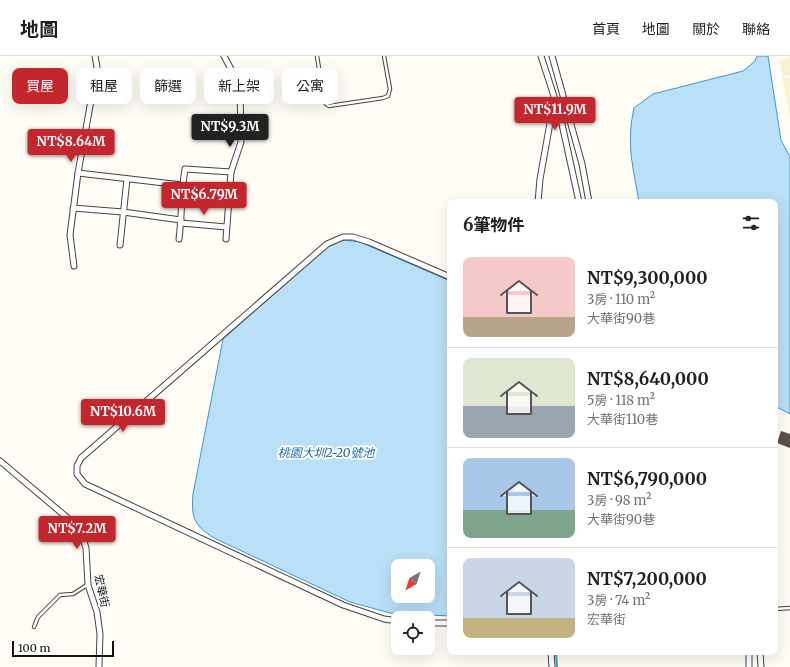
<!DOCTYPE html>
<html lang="zh-TW">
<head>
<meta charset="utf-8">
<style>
	:root { --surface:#fff; --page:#f6f6f6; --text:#202124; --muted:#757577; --line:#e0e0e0; --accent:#c4262e }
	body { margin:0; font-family:Merriweather,"Noto Sans TC",serif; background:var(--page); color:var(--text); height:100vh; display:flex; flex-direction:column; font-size:15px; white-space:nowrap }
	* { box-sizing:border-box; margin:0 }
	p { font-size:13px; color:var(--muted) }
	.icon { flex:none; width:22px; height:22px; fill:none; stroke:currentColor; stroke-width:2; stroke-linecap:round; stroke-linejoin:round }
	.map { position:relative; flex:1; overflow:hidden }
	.side { position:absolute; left:447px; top:143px; width:331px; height:456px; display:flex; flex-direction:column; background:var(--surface); border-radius:8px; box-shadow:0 4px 16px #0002 }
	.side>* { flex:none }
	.hud { position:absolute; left:12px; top:12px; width:375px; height:36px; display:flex; gap:8px }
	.needle { width:26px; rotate:219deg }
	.fabs { position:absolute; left:391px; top:503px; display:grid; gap:8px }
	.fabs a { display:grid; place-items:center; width:44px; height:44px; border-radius:8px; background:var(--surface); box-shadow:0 4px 16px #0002; font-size:20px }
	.scale { position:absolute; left:12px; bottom:10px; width:102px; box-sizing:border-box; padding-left:4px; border:2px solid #111; border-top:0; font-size:11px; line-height:14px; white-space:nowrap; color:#111; -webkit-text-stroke:3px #fff; paint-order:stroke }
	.price { position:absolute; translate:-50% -34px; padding:0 9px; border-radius:4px; background:var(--accent); color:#fff; font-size:13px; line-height:26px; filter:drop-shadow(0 1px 2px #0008) }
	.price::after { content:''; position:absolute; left:50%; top:24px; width:12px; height:9px; margin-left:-6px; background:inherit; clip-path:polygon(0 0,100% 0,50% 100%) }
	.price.selected { background:#222; color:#fff }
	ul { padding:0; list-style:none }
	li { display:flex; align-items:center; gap:12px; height:100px; padding:0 16px }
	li+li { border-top:1px solid var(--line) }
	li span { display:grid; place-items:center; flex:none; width:112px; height:80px; border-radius:8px; color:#555 }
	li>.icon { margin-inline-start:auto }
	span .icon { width:48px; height:48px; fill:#fffc; stroke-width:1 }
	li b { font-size:17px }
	h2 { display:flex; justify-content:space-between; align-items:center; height:48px; padding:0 16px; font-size:17px }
	.pill { padding:0 14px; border-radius:8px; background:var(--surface); box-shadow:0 4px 16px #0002; font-size:14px; line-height:36px }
	.pill.selected { background:var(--accent); color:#fff }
	header { display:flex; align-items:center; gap:24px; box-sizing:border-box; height:56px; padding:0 20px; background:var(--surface); border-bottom:1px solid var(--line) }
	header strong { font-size:19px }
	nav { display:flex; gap:22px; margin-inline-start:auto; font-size:14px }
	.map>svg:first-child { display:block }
	.farmland { fill:#f6f3d4 }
	.water { fill:#b9e0f7; stroke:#3f96cf; fill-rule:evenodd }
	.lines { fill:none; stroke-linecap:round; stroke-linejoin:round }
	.stream { stroke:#3f96cf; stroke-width:2 }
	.building { fill:#5a524d }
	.lane-casing { stroke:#444; stroke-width:4.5 }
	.street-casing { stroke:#444; stroke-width:7 }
	.lane { stroke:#fff; stroke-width:2.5 }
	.street { stroke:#fff; stroke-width:5 }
	.labels { text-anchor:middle; stroke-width:4; stroke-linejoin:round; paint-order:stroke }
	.street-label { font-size:11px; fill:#111; stroke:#fff }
	.water-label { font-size:12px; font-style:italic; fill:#1768a6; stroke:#fff }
</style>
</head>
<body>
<header>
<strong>地圖</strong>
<nav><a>首頁</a><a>地圖</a><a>關於</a><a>聯絡</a></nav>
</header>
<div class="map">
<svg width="790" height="611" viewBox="0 0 790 611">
	<rect width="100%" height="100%" fill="#fffdf5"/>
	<g class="farmland">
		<polygon points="790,1 790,20 782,19 780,5"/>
		<polygon points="782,20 790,22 790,64"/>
	</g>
	<g class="water">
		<path d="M757,0H768L781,84L790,101V358L775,350V146H639C633,111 626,88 634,52L653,38L743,15L755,5Z"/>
		<path d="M344,184L360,186L450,225V560L390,557L350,546L214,482C194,470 191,461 193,438L223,283L319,197L329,189ZM398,510H428V540H398Z"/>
	</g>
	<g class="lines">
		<polyline class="stream" points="556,596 557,611"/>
	</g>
	<polygon class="building" points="781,375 790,378 790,392 777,387"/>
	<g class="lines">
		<g class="lane-casing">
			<g id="lane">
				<polyline points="317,0 324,44 326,48 329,50 383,42 388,40 390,33 384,0"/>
				<polyline points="775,553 790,552"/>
				<polyline points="34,571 38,561 60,539 73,538 87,529"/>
			</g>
		</g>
		<g class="street-casing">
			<g id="street">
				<polyline points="224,0 240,30 241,86 231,116 226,183"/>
				<polyline points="541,0 560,59 579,146"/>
				<polyline points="552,0 582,108 589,146"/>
				<polyline points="78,117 182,129"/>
				<polyline points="538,146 540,123 550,67 560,59 568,56"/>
				<polyline points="73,152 123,156 181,164"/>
				<polyline points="181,167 226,171"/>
				<path d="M179,183C182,160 181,136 185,113L231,116"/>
				<polyline points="120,189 127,123"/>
				<polyline points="74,210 70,179 78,117 97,11 95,0"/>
				<polyline points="0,405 70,464 81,476 86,492 88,529 97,556 100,578 99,611"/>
				<polyline points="398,565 384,563 343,549 85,428 77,418 77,410 81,402 327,188 343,181 353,181 369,186 450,221"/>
				<polyline points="428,567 450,567"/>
				<polyline points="551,596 552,611"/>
				<polyline points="749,596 749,611"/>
				<polyline points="760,596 761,611"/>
			</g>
		</g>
		<use href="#lane" class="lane"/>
		<use href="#street" class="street"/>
	</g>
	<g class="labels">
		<g class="street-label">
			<text transform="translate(102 535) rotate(77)" y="4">宏華街</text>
		</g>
		<g class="water-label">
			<text x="326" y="401">桃園大圳2-20號池</text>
		</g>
	</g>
</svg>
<div class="fabs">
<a><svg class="needle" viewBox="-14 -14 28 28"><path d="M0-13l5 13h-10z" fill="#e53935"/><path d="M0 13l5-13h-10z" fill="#757577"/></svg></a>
<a><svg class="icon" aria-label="locate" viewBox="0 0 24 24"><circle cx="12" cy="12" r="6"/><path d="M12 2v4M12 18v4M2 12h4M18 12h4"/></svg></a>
</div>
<div class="scale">100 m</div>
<b class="price" style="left:555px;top:75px">NT$11.9M</b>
<b class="price selected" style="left:230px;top:92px">NT$9.3M</b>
<b class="price" style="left:71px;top:107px">NT$8.64M</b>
<b class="price" style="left:204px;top:160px">NT$6.79M</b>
<b class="price" style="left:123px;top:377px">NT$10.6M</b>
<b class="price" style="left:77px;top:494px">NT$7.2M</b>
<div class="hud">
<a class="pill selected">買屋</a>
<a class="pill">租屋</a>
<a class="pill">篩選</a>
<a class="pill">新上架</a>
<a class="pill">公寓</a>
</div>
<section class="side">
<h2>6筆物件<svg class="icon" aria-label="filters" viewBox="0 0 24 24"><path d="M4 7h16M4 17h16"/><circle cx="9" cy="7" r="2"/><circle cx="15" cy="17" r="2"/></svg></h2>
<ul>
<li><span style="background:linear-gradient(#f6c9c9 75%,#b9a48a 0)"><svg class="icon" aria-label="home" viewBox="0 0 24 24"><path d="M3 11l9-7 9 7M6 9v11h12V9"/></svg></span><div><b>NT$9,300,000</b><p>3房 · 110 m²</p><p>大華街90巷</p></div></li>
<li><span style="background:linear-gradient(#dfe7d0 60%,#9aa5b1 0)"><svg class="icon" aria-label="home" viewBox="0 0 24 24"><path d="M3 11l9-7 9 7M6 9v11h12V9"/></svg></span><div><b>NT$8,640,000</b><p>5房 · 118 m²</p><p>大華街110巷</p></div></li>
<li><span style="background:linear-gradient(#a9c7e8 65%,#7fa58c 0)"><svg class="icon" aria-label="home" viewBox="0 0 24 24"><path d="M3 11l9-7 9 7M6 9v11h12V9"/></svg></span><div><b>NT$6,790,000</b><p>3房 · 98 m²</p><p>大華街90巷</p></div></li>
<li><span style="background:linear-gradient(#c9d6e8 75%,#c2b280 0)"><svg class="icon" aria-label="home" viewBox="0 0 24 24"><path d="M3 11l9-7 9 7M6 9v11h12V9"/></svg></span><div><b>NT$7,200,000</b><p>3房 · 74 m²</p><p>宏華街</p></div></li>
</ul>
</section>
</div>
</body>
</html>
